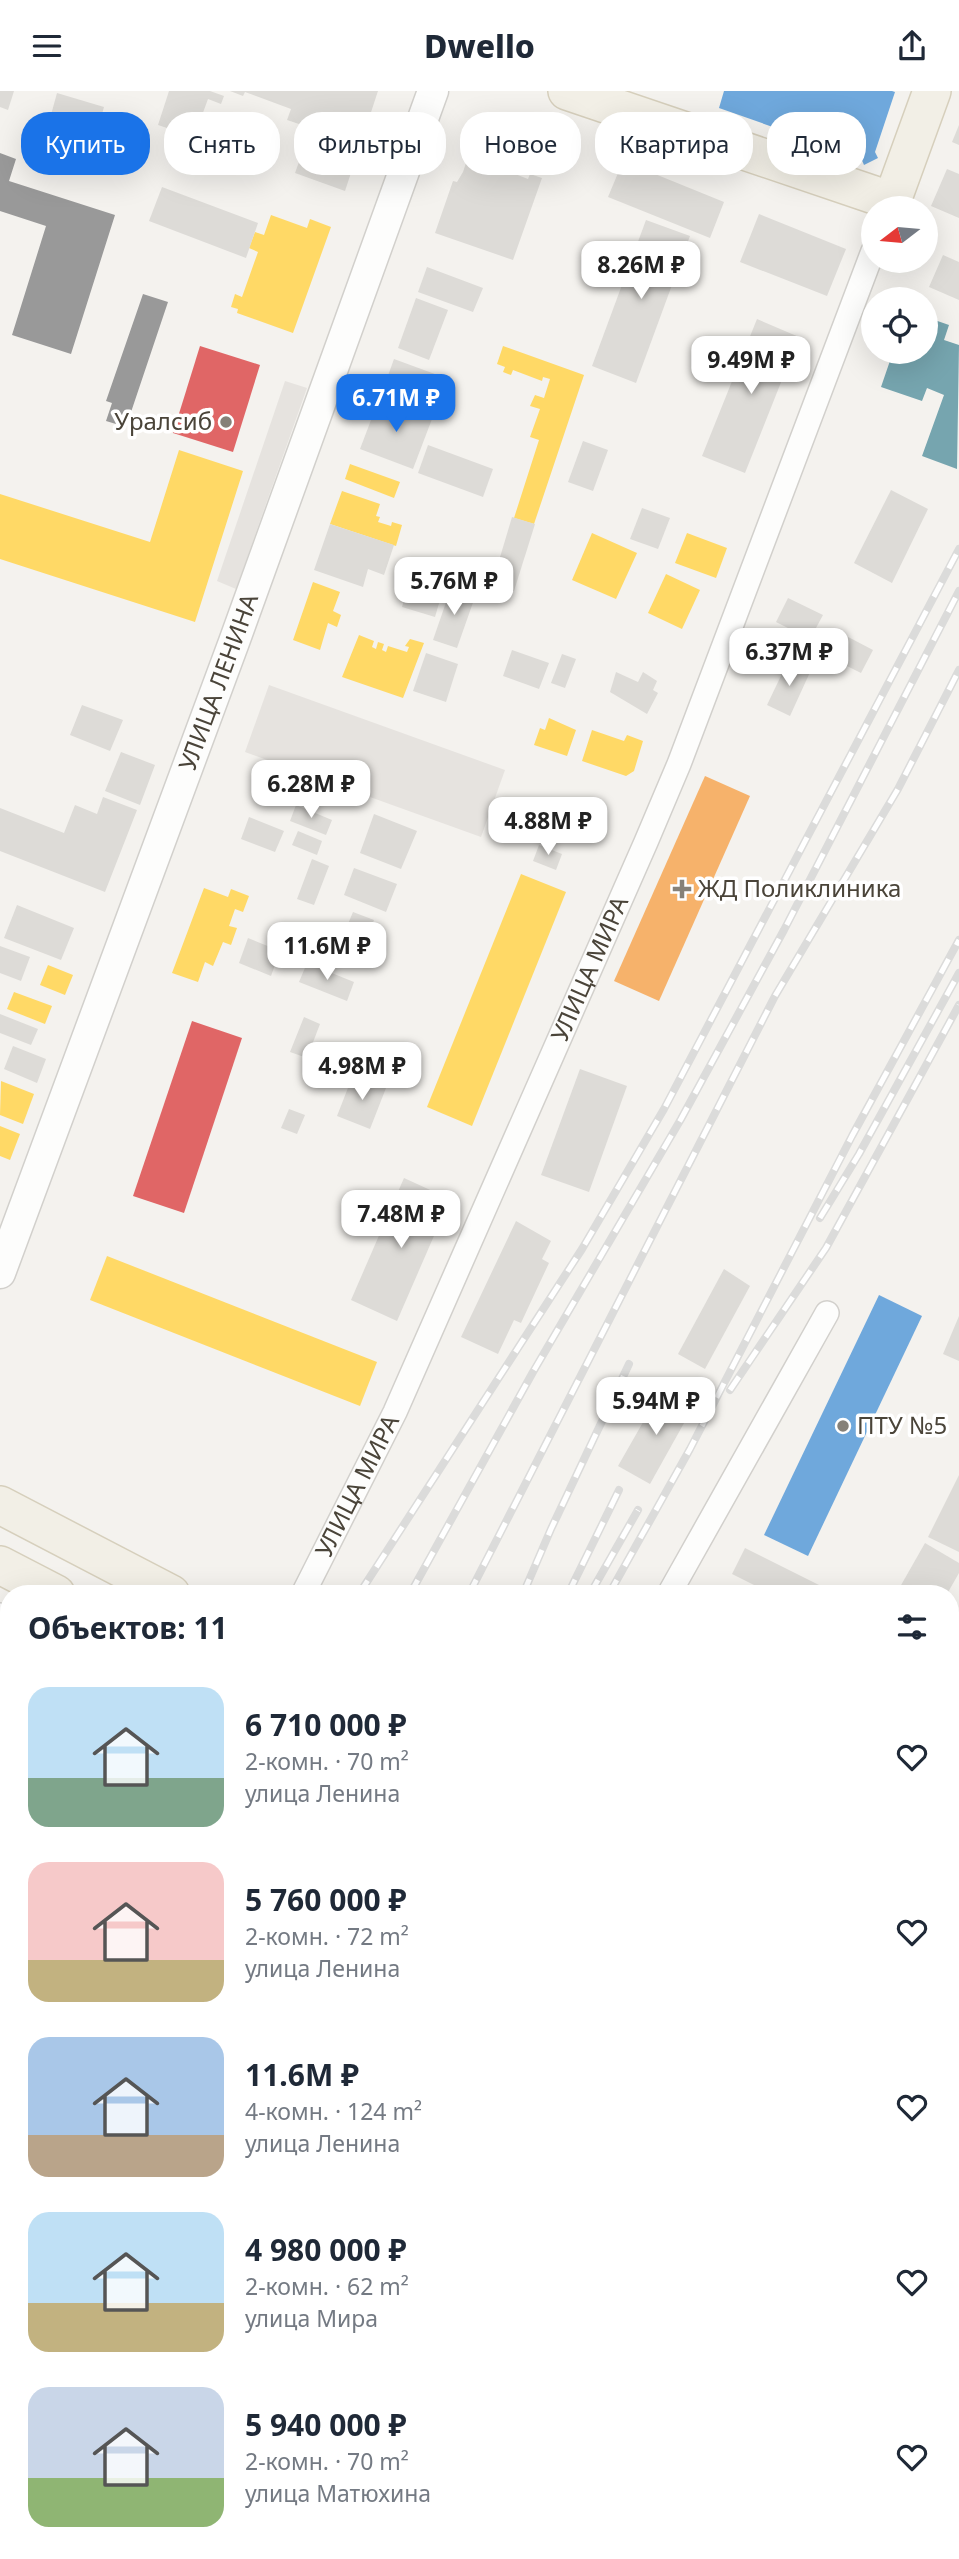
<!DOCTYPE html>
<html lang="ru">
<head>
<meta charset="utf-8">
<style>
	:root { --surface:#fff; --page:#f6f6f7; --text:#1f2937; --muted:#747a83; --accent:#1a73e8 }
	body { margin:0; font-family:"Noto Sans",sans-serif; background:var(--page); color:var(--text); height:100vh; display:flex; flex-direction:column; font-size:26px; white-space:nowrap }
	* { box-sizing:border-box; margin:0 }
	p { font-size:23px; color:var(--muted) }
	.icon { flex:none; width:38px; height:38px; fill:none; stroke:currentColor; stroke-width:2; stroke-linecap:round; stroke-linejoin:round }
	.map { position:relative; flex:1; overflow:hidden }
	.side { position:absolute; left:0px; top:1494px; width:959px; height:975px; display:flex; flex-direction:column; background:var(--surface); border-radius:28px 28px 0 0; box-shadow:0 7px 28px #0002 }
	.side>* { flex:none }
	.guide { position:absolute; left:21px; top:21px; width:917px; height:63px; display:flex; gap:14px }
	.needle { width:46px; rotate:254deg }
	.tools { position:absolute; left:861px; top:105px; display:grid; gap:14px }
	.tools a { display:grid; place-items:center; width:77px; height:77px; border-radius:50%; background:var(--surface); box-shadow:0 7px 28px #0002; font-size:35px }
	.price { position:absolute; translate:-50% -60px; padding:0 16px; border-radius:14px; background:#fff; color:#222; font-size:23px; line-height:46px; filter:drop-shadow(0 2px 4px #0008) }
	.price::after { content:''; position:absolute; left:50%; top:42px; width:21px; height:16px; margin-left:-10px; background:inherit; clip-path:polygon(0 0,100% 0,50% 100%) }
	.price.on { background:var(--accent); color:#fff }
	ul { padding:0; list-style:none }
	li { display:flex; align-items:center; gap:21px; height:175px; padding:0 28px }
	li span { display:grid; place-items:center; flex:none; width:196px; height:140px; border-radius:21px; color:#555 }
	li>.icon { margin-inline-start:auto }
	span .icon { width:84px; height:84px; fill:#fffc; stroke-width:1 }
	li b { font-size:30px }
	h2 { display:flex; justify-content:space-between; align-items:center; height:84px; padding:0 28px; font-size:30px }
	.pill { padding:0 24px; border-radius:28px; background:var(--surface); box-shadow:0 7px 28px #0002; font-size:24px; line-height:63px }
	.pill.on { background:var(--accent); color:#fff }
	header { display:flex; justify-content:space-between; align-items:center; height:91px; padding:0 28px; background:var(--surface); font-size:32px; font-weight:800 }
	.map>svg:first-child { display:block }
	.industrial { fill:#e6e2de }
	.parking { fill:#e6e3df }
	.homes { fill:#ffd966 }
	.shops { fill:#e06666 }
	.schools { fill:#6fa8dc }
	.health { fill:#f6b26b }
	.public { fill:#76a5af }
	.industry { fill:#999 }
	.building { fill:#dddbd7 }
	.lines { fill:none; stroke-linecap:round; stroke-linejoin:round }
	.minor-casing { stroke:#d2d0cc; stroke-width:26 }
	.tertiary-casing { stroke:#d2d0cc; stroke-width:33 }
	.primary-casing { stroke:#d6cfbc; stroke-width:40 }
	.minor { stroke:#fdfdfc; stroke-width:23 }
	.tertiary { stroke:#fdfdfc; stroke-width:30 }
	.primary { stroke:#f2efe6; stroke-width:37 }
	.rail-casing { stroke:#dbdbda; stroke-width:8 }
	.rail { stroke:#fff; stroke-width:5; stroke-dasharray:16; stroke-linecap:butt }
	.poi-dot { fill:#868178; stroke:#fff; stroke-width:2.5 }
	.labels { text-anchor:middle; stroke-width:7; stroke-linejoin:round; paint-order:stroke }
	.poi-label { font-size:24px; fill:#4a4439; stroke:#fff; text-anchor:start }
	.street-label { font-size:24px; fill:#4a4439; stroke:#fff }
</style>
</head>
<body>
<header><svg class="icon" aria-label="menu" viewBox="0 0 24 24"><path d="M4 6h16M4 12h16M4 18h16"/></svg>Dwello<svg class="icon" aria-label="share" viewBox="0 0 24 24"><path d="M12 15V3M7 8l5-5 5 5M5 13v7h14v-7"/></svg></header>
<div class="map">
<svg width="959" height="2468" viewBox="0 0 959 2468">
	<rect width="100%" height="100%" fill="#f4f2ee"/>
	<polygon class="industrial" points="959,1682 959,1779 950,1775 950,1701"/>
	<g class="parking">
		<polygon points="285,290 307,297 236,498 217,490"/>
		<polygon points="269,594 505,679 481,746 245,661"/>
	</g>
	<g class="homes">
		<polygon points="271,124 307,137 310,128 331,136 293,242 237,222 238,218 231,216 235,203 242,206 258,161 249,157 255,141 264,144"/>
		<polygon points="503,255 584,284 534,433 514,427 539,349 530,346 540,318 530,315 535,304 544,307 550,288 543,286 542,290 513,279 511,284 503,281 505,276 497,273"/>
		<polygon points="179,359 243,380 195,531 0,468 0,403 150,451"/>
		<polygon points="350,373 400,391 394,407 345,388"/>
		<polygon points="342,400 380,413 376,425 380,426 378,431 391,435 392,431 402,434 396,455 330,433"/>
		<polygon points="592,442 637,462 616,508 572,489"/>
		<polygon points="687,442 727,457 716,487 675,472"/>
		<polygon points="666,483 700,499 682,538 648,522"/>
		<polygon points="313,491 340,501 333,520 341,524 337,536 328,532 320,559 293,549"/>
		<polygon points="359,544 374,550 372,556 376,558 378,551 384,553 382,559 386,561 388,555 407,561 409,556 405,555 410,548 424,552 403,607 342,586"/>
		<polygon points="549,627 576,639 567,665 534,654 540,637 545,639"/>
		<polygon points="592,639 624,650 627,644 643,650 634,680 626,685 582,670"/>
		<polygon points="521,783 566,801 472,1035 427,1016"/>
		<polygon points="204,797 228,806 231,798 249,805 243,821 235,818 229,835 237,837 231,854 223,851 213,875 205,871 198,891 172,882"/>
		<polygon points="48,874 73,884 65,904 40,894"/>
		<polygon points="14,901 52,915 45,933 7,918"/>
		<polygon points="1,990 34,1003 23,1033 0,1024"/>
		<polygon points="0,1035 20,1043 10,1069 0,1065"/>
		<polygon points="107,1165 377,1271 360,1315 90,1209"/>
		<polygon points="0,1579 9,1584 9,1633 0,1628"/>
		<polygon points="9,1660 9,1679 1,1674"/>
		<polygon points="950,2104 959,2109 959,2158 950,2153"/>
		<polygon points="959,2189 959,2226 950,2221 950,2202"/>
		<polygon points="220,2460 244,2460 240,2468 216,2468"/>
	</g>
	<g class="shops">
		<polygon points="200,255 260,274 233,361 173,342"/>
		<polygon points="192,930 242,947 184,1122 133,1105"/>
	</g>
	<g class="schools">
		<polygon points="724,0 892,0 895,1 875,61 878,67 864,74 861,67 719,17"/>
		<polygon points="879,1204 922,1225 808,1465 764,1444"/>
	</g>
	<polygon class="health" points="705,685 750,705 659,910 614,890"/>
	<polygon class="public" points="926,226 949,234 944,249 959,254 957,378 922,365 944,304 927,297 922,310 881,296 893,261 926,261"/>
	<g class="industry">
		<polygon points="0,62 16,68 9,90 115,124 71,263 12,244 46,135 0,120"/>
		<polygon points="143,203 168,211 126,336 106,330 112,312 106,310"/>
	</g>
	<g class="building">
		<polygon points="0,0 14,0 8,19 0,16"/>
		<polygon points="169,0 210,0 224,5 221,13 208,8 194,46 158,34"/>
		<polygon points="230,0 378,0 345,100 295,82 311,37 287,29 291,18 245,1 243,5"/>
		<polygon points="57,2 104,16 93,55 46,42"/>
		<polygon points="959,34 959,54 952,51"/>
		<polygon points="479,35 520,50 522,55 510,81 528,88 530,83 542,87 513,169 435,142 453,90 457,91 463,81 471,57 472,39"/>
		<polygon points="623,70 724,111 710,147 608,106"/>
		<polygon points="947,78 959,83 959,127 931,115"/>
		<polygon points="162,96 258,132 246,167 149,130"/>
		<polygon points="759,123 846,158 827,205 740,171"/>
		<polygon points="646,129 690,145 636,292 592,275"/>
		<polygon points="943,164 959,171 959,209 929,196"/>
		<polygon points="427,176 483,197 473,221 418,201"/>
		<polygon points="416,207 448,219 429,269 398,257"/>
		<polygon points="757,228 799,246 745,382 702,365"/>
		<polygon points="394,268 443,286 434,311 385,293"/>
		<polygon points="379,308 432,328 413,378 360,358"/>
		<polygon points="583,350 608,359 593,400 568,391"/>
		<polygon points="428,354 493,378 483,406 418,382"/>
		<polygon points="891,399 928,418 892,492 854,472"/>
		<polygon points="642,417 670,427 658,458 630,448"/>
		<polygon points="512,426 535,433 514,500 492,493"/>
		<polygon points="330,433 394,454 384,484 368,478 363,496 314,479"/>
		<polygon points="409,492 442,502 435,526 402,516"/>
		<polygon points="452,494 476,503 457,557 433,549"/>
		<polygon points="788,507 823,524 810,548 776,531"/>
		<polygon points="831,537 873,559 861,582 819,561"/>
		<polygon points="512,559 549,572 539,598 503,585"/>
		<polygon points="426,562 458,573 446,611 413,600"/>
		<polygon points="562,563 576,568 565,597 551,592"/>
		<polygon points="789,568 811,579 790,625 767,614"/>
		<polygon points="616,581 638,591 643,581 657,590 653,599 658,602 647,623 610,601"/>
		<polygon points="82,614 123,629 110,660 70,644"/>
		<polygon points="121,661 155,674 140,714 105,700"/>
		<polygon points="103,706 137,719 105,801 0,760 0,717 64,742 75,714 97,723"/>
		<polygon points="296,714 332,729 326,744 290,730"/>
		<polygon points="374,723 417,740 401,778 360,762"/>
		<polygon points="249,726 284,740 275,761 241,748"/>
		<polygon points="298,740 322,750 317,764 292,754"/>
		<polygon points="539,754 562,763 556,779 533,770"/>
		<polygon points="312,768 329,775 314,814 297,808"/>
		<polygon points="354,777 397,793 386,821 344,804"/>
		<polygon points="17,814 74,837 61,869 4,847"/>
		<polygon points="353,821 374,829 361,860 340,852"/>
		<polygon points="248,847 280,860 271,885 239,872"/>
		<polygon points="0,855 30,866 21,890 0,882"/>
		<polygon points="307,872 354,891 347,910 299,891"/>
		<polygon points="0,923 38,938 31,954 0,942"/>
		<polygon points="304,926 320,933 307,967 290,961"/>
		<polygon points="13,955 46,968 37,992 4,978"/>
		<polygon points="580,978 627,995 589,1101 541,1084"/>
		<polygon points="353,984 386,997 370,1038 337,1025"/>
		<polygon points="289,1018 305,1024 297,1043 281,1037"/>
		<polygon points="404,1087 450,1108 397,1230 351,1209"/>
		<polygon points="516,1130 551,1150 542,1168 549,1172 521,1232 514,1229 498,1263 461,1246"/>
		<polygon points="724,1178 750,1195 705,1278 678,1263"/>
		<polygon points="959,1225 959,1270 943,1263"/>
		<polygon points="662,1298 693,1316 650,1393 618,1375"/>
		<polygon points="959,1384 959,1461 928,1446"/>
		<polygon points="925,1452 959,1472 959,1482 947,1503 896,1503"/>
		<polygon points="745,1457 837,1503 772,1503 732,1483"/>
		<polygon points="269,2460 369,2460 381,2468 281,2468"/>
		<polygon points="767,2460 805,2460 801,2468 763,2468"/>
		<polygon points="874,2460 894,2460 908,2468 870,2468"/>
	</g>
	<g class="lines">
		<g class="minor-casing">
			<g id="minor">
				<path id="s1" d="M303,1503L395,1321L646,751L679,673L873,160"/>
				<polyline points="669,1503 827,1222"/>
				<polyline points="0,1524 9,1528"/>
				<polyline points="950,1810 959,1815"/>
				<polyline points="950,2030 959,2036"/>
				<polyline points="187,2468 191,2460"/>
			</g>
		</g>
		<g class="tertiary-casing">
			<g id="tertiary">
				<path id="s2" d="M0,1182L234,551L433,0"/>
				<polyline points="546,2468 550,2460"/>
			</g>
		</g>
		<g class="primary-casing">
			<g id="primary">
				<polyline points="567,0 892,110 932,0"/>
				<polyline points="0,1414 171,1503"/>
				<polyline points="0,1474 56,1503"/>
				<polyline points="950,1909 959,1914"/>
				<polyline points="950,1974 959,1979"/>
			</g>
		</g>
		<use href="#minor" class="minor"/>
		<use href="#tertiary" class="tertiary"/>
		<use href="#primary" class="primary"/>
		<g class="rail-casing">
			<g id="rail">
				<polyline points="820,1127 859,1063 959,882"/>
				<polyline points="730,1299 826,1157 959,914"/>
				<polyline points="359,1503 582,1158 664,1018 959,458"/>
				<polyline points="410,1503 533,1281 681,1028 784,839 959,500"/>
				<polyline points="469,1503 775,905 898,698 959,579"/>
				<polyline points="523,1503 551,1438 629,1273"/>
				<polyline points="568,1503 619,1399"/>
				<polyline points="590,1503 638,1419"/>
				<polyline points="609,1503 690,1358 852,1045 959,849"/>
				<polyline points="0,2110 9,2093"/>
				<polyline points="0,2287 9,2270"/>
				<polyline points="143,2468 145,2460"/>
				<polyline points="161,2468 164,2460"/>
			</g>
		</g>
		<use href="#rail" class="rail"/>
	</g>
	<g class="poi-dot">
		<circle cx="226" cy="331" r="7"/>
		<path d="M678.5 787.5h7v7h7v7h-7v7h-7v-7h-7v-7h7z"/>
		<circle cx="843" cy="1335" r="7"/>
	</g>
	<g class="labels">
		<g class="poi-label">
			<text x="212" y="339" text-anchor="end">Уралсиб</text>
			<text x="698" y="806">ЖД Поликлиника</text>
			<text x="857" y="1343">ПТУ №5</text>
		</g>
		<g class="street-label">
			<text dy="8" stroke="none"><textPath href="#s2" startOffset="630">УЛИЦА ЛЕНИНА</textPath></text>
			<text dy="8" stroke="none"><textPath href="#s1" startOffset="688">УЛИЦА МИРА</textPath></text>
			<text dy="8" stroke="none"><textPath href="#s1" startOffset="121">УЛИЦА МИРА</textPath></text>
		</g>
	</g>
</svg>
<div class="tools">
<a><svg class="needle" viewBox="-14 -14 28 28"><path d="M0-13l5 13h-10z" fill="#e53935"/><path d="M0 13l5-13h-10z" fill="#747a83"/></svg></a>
<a><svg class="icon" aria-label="locate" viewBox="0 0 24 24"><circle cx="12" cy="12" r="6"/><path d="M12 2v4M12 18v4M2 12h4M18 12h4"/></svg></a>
</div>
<b class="price" style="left:641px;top:210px">8.26M ₽</b>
<b class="price" style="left:751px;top:305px">9.49M ₽</b>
<b class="price on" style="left:396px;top:343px">6.71M ₽</b>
<b class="price" style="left:454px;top:526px">5.76M ₽</b>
<b class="price" style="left:789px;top:597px">6.37M ₽</b>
<b class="price" style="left:311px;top:729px">6.28M ₽</b>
<b class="price" style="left:548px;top:766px">4.88M ₽</b>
<b class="price" style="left:327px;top:891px">11.6M ₽</b>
<b class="price" style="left:362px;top:1011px">4.98M ₽</b>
<b class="price" style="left:401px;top:1159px">7.48M ₽</b>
<b class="price" style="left:656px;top:1346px">5.94M ₽</b>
<div class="guide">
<a class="pill on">Купить</a>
<a class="pill">Снять</a>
<a class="pill">Фильтры</a>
<a class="pill">Новое</a>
<a class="pill">Квартира</a>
<a class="pill">Дом</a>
</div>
<section class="side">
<h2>Объектов: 11<svg class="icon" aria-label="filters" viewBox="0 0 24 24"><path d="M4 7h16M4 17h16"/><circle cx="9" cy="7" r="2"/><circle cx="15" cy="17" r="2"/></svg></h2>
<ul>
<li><span style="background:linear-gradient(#bfe0f5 65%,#7fa58c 0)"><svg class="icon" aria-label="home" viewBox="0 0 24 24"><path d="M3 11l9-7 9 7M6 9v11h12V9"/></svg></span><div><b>6 710 000 ₽</b><p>2-комн. · 70 m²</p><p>улица Ленина</p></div><svg class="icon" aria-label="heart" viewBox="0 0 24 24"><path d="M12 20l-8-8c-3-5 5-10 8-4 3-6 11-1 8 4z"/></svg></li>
<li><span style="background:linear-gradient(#f6c9c9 70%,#c2b280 0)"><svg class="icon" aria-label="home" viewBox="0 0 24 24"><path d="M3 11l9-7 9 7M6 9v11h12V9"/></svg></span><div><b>5 760 000 ₽</b><p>2-комн. · 72 m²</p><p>улица Ленина</p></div><svg class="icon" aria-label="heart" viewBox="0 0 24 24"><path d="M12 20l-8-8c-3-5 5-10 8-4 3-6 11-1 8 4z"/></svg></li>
<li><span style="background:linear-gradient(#a9c7e8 70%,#b9a48a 0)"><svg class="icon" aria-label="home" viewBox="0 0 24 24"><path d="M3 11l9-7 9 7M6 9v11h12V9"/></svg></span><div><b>11.6M ₽</b><p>4-комн. · 124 m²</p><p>улица Ленина</p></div><svg class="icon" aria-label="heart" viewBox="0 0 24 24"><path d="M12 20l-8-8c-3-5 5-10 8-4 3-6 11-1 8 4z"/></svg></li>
<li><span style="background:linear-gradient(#bfe0f5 65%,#c2b280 0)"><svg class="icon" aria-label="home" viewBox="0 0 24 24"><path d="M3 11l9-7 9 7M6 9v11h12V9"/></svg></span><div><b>4 980 000 ₽</b><p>2-комн. · 62 m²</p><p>улица Мира</p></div><svg class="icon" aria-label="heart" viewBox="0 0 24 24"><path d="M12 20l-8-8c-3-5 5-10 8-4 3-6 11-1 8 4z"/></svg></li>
<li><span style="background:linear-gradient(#c9d6e8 65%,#8fb573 0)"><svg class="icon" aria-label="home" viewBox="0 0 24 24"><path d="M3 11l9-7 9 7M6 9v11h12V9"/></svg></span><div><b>5 940 000 ₽</b><p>2-комн. · 70 m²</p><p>улица Матюхина</p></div><svg class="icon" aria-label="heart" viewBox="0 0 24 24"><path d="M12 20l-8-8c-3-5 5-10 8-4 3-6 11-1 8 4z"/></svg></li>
</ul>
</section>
</div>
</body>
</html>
